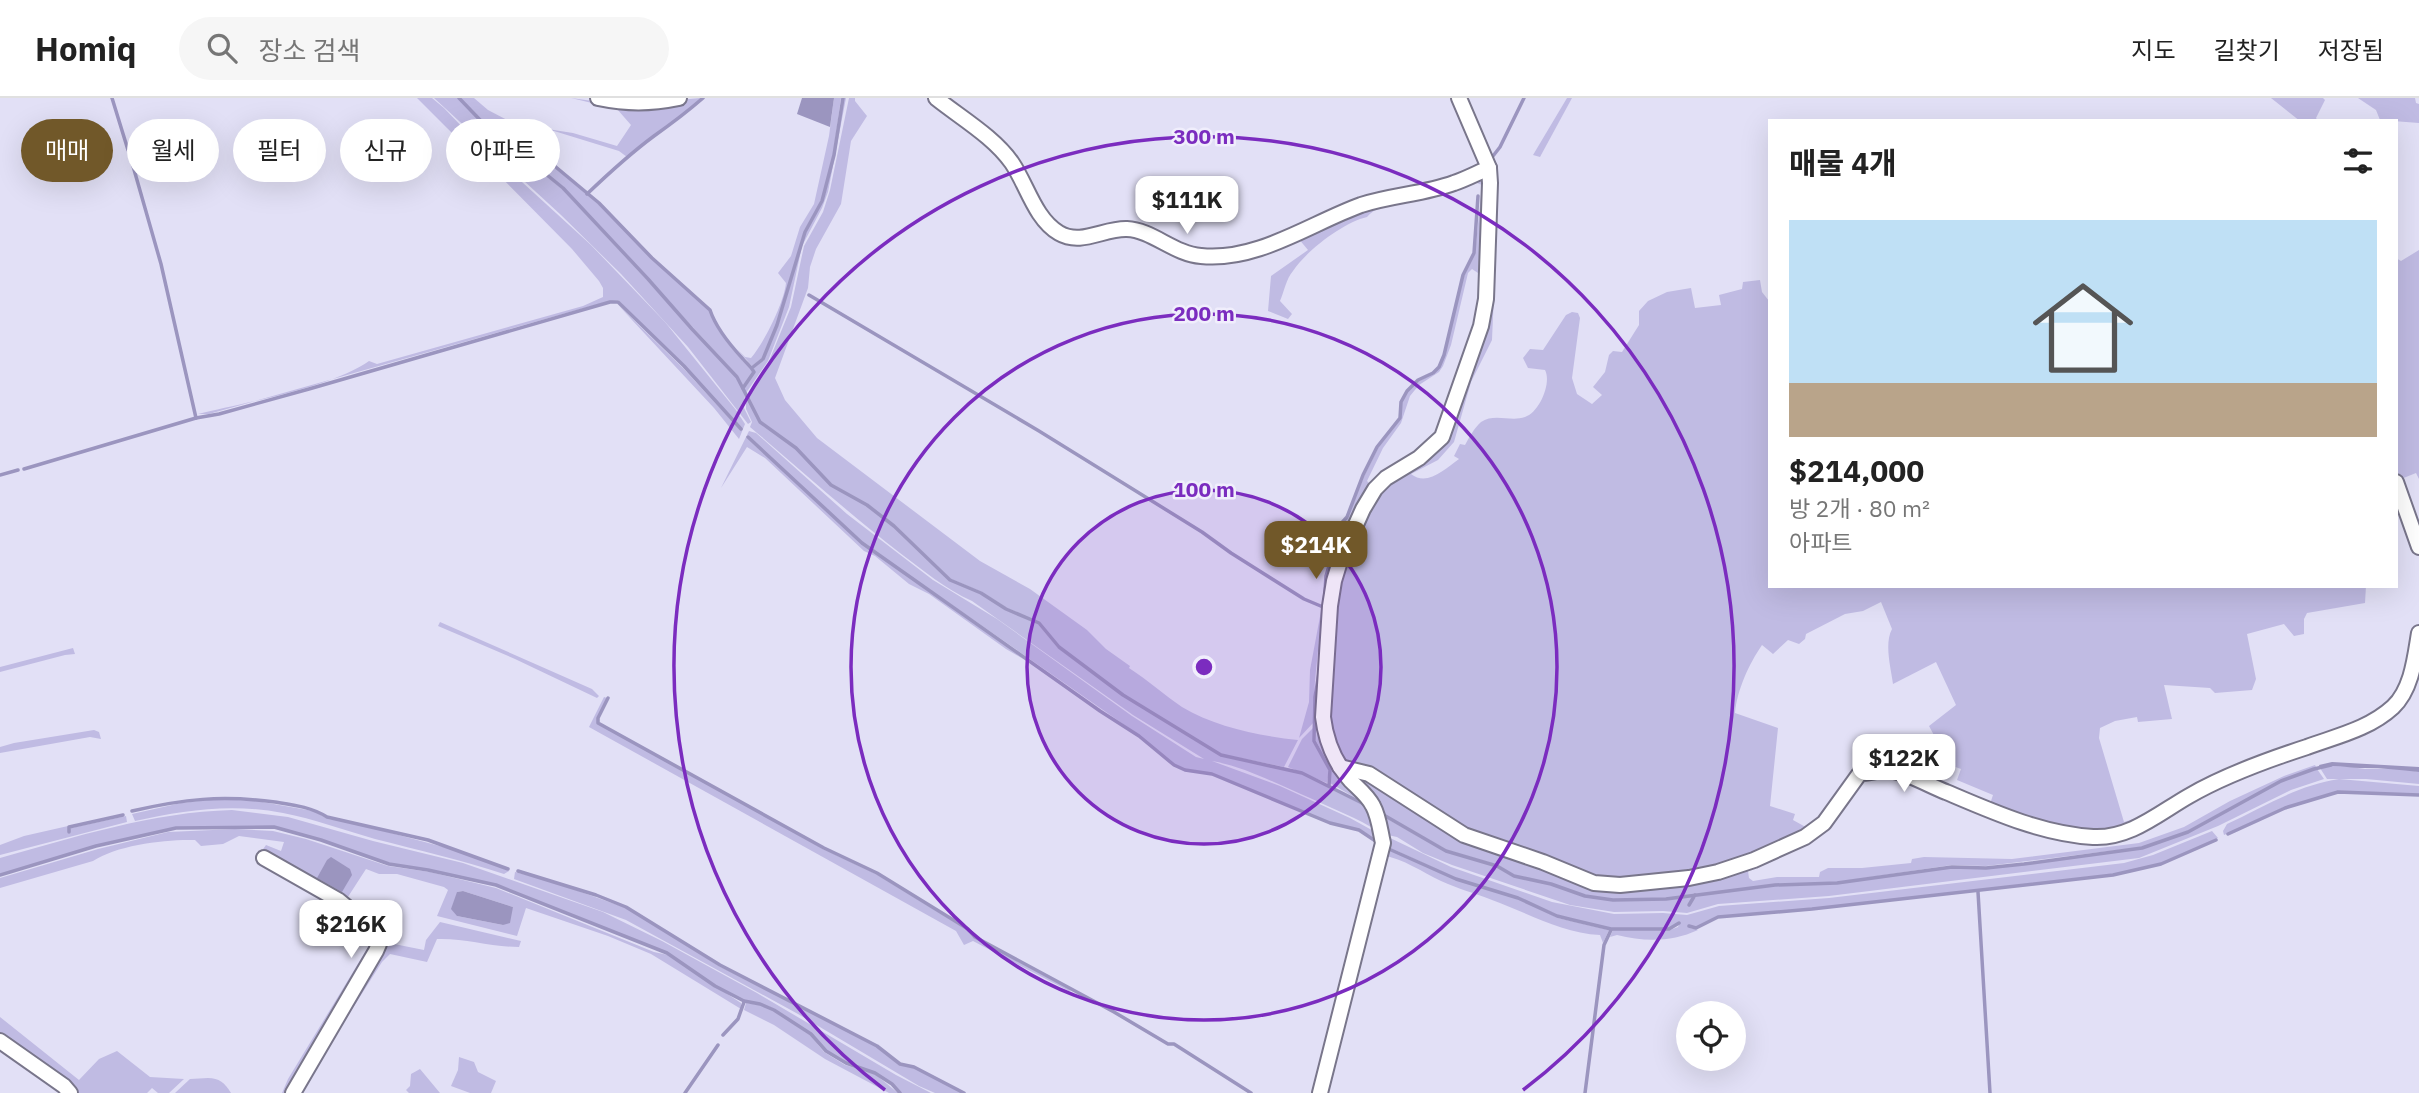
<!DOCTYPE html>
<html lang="ko">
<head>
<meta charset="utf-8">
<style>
	:root { --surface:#fff; --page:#f6f6f6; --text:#222; --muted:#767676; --line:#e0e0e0; --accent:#715829 }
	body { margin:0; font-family:"IBM Plex Sans","Noto Sans KR",sans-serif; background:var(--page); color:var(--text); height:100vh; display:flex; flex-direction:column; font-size:26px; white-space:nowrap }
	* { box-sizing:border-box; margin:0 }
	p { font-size:23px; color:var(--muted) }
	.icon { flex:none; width:38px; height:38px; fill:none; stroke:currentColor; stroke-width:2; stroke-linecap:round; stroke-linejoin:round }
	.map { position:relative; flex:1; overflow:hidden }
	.side { position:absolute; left:1768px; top:21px; width:630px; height:469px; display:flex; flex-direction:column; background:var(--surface); border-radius:0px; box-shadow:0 7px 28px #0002 }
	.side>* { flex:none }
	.guide { position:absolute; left:21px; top:21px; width:665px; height:63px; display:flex; gap:14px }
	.fabs { position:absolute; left:1676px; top:903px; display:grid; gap:14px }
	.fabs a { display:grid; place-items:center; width:70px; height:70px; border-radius:50%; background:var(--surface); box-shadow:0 7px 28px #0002; font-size:35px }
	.price { position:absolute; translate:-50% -60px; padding:0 16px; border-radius:14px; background:#fff; color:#222; font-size:23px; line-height:46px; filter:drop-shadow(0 2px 4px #0008) }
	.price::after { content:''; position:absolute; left:50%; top:42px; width:21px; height:16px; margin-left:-10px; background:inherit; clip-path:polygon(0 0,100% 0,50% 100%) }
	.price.active { background:var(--accent); color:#fff }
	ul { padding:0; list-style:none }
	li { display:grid; align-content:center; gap:14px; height:371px; padding:0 21px }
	li span { display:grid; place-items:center; height:217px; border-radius:0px; color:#555 }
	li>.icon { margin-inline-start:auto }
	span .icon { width:126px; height:126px; fill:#fffc; stroke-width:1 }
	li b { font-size:30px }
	h2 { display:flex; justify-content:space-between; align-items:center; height:84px; padding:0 21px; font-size:30px }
	.chip { padding:0 24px; border-radius:32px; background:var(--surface); box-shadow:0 7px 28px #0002; font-size:24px; line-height:63px }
	.chip.active { background:var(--accent); color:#fff }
	header { display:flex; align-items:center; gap:42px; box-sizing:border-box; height:98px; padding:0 35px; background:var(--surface); border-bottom:2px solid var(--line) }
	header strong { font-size:33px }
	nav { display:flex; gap:38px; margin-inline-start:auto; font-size:24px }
	.search { width:490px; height:63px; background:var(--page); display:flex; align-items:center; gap:18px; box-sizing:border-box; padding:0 24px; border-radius:38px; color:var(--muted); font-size:26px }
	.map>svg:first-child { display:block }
	.green { fill:#c0bbe3; fill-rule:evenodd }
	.water { fill:#9b95bf }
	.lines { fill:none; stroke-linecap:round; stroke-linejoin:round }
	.stream { stroke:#9b95bf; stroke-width:3.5 }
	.minor-casing { stroke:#79768b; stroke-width:18 }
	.minor { stroke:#fff; stroke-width:14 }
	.ring { fill:none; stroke:#7b2cbf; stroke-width:3.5 }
	.centre { fill:#7b2cbf; stroke:#f0eefc; stroke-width:3.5 }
	.ring-label { font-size:21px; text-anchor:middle; font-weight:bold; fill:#7b2cbf; stroke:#f0eefc; stroke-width:5; stroke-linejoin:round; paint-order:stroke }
</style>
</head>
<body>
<header>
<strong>Homiq</strong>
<div class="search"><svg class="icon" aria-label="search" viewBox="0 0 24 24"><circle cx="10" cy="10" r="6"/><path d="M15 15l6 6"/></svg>장소 검색</div>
<nav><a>지도</a><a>길찾기</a><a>저장됨</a></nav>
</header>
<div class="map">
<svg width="2419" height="995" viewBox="0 0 2419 995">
	<rect width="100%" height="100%" fill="#e2e0f6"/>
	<g class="green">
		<path d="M417,0H432L444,10L467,34L591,147L665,224L736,312L745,326L739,341L714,310L619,208L683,270L740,332L741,331L684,268L618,202L602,205L209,316H198C244,305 333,289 369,263L377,266L583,208L603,199V190L599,183L572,151L492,70L463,50V46Z"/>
		<polygon points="434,0 458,0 482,25 562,91 737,279 745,298 743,308 751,324 748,326 688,249 621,176 561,117"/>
		<path d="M460,0H474L488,12L524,31L541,30L573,35L617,48L631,27L617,11L571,0L622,7L701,0C677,22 652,39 627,59L619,53L554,33L541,35L535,45L527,34L538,55L598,106L652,161L709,212C715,230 728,247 741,261C745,266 750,269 753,274L743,289L738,278L563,89L483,24Z"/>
		<path d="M834,0H841L833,57L821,103L804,133L776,227L762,260L752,268L737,251L745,259L751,260C764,245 784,205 786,185L778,175L791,158L800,129L814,106L829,38Z"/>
		<polygon points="844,0 846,0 828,94 822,110 802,148 789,209 768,263 746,295 744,291 753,278 754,270 764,262 778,228 806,134 823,104 835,58"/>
		<path d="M849,0H855V3L867,18L851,43L841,106L816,151L810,169L808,190L775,280L785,302L817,340L980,463L1030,491L1087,532L1106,551L1130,568L1129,570C1148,582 1164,597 1182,609C1215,629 1260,638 1298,642L1284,669L1221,656L1123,597L1059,548L1039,524L1007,510L982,494L951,481L895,427L867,406L832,386L796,349L761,323L747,299L767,268L791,209L804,148L823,114L830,92Z"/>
		<polygon points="1567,0 1572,0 1540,59 1533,57"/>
		<polygon points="2271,0 2323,0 2325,2 2316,20 2318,23 2300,23"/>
		<polygon points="2358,0 2415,0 2416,5 2419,6 2419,25 2380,22 2376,12"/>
		<path d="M1495,68L1498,78V104L1492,242L1471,284L1454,344L1438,362L1411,376C1427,389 1445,371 1459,361L1454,358L1460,346L1465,347C1469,340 1474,330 1481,324C1494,315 1511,324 1525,319C1539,315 1552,285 1545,272L1528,270L1523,260L1530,251L1543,252L1566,217L1572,214L1578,215L1580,220L1572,280L1577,296L1592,306L1602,297L1593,289L1605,274L1609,257L1613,253L1622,254L1639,227V213L1648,203L1667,194L1691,190L1695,210L1721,207L1719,197L1742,191L1743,184L1760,182L1762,194L1769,203V488H2366L2365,505L2307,515L2304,521V536L2294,538L2284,526L2247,536L2256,581L2252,592L2215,595L2210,590L2164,587L2172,621L2138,624L2137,619L2115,623L2100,630L2099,640L2124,724L2133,721L2143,724L2095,737L1989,709L1993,697L1957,682L1961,671L1950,667L1929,628L1956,607L1936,564L1893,586C1891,570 1884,546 1892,531L1881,504L1863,513L1845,516L1806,536L1805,541L1799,546L1788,542L1773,556L1762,547C1749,566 1737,592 1735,615L1778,630L1770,708L1795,716L1793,722L1811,732L1725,769L1613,785L1466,735L1342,668L1327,637L1337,483L1375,396L1430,355L1483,231Z"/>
		<path d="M1487,73L1484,179L1472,171L1468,175L1451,247L1443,268L1439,274L1419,287L1410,298L1401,325L1383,350L1367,383L1374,390L1348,438L1317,622L1316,599L1321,570L1325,492L1339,430L1348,420L1364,378L1378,350L1401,320L1402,304L1408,293L1419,283L1434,276L1445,257L1464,178L1475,155L1482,87L1472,83L1462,86V91C1439,96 1380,102 1367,119C1344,124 1306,153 1293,173C1286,181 1284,194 1280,203L1292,216L1288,221L1268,213L1271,178L1308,152L1298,140L1343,119Z"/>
		<polygon points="2419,152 2419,381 2416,375 2401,381 2396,370 2396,160 2401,163"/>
		<path d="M746,299L760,324L795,350L831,387L866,407L894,428L950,483L981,495L1006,512L1038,526L1058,550L1123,598L1220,657L1301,675L1374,712L1379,734C1358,720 1333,711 1310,700C1279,687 1246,669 1212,663L1280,688L1350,720L1379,736L1378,745L1373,739L1359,731L1330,724L1212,676L1185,671L1174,666L1139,637L863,445L747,337L749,333L756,335L847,416L933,482L997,521L1132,618L1196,659L1204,661L1133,617L972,503C945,491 923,472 900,455C848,415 800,371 750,329L752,324L746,311Z"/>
		<polygon points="746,339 862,446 1025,562 1006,551 929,496 909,486 875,458 864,453 765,360 747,349 721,390"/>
		<path d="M1321,513C1320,551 1312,587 1314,624L1299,640L1309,604L1310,572Z"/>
		<polygon points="440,524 592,591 599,598 597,600 515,561 438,528"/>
		<polygon points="73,550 75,556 65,557 0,574 0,569"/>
		<polygon points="604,599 607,600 597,620 598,625 823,751 876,776 967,832 975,840 1071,892 1069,893 973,843 964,847 956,833 589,629"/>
		<polygon points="1317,627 1324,638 1371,709 1330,685 1331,671 1316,643"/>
		<polygon points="1315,628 1313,643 1329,673 1327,685 1288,669 1302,641"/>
		<polygon points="94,632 99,634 101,641 90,639 0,655 0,649 14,645"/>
		<polygon points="2315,667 2316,669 2281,682 2187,733 2142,749 1986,768 1952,767 1837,784 1775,786 1666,800 1613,801 1585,797 1551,785 1514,777 1498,767 1447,752 1375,711 1348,673 1369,678 1451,733 1594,787 1747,766 1749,780 1753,783 1777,779 1819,779 1820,774 1828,770 1862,770 1911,765 1912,761 1924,759 2012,761 2139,745 2184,729 2230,703 2284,678"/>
		<polygon points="2335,667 2365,671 2404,671 2419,674 2419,686 2366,681 2327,681 2320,670"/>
		<polygon points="2317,671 2324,681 2291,692 2218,728 2139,760 1829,798 1718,806 1687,815 1663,813 1614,814 1570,807 1452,767 1423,755 1397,739 1383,736 1377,715 1446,754 1497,769 1513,779 1551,786 1585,798 1613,803 1693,798 1689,807 1697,798 1775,788 1837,786 1952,769 1986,770 2024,766 2142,751 2188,735 2282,683"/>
		<path d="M2339,681L2419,688V696L2338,693L2284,709L2224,737L2223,733L2227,726C2264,709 2298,687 2339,681Z"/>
		<path d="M218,701L257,703L313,713L328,721L350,724L462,754L509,773L504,776C462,762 418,752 375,741C344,732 314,721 283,715C232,705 184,712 135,723L132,716L181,705Z"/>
		<path d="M232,712L288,719L373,743L463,765L603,814L662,843L757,895L896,977L931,995H901L892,985L875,974L846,965L826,953L811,936L775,911L760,905L744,903L715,887L667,854L496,786L428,771L389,765L321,741L274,728L176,729L96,747L0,776V760C75,739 153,714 232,712Z"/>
		<polygon points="126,718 127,724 0,757 0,747 24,738 68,728 68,734 71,730"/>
		<path d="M235,731L273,733L306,741L388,768L430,774L496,790L654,854L668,857L741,905V911L651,856L608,838L526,810L517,838L437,818L448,792L444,789L397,776H379L366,771L344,805L261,754L266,747L281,753L284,744L239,738L223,746L201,748L195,742C166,741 117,747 93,763L0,790V780L98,751L168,734ZM463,793L513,809L503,827L457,818V794Z"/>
		<path d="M2212,733L2218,740L2161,765L2113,776L1812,810L1718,818L1696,829L1688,827L1690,830L1698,832C1672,844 1645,844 1617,837L1610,839L1613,832H1670L1678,829L1680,824L1669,830H1611L1573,822L1558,817L1518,799L1456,780L1384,747L1388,739L1451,769L1552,804L1614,816L1663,815L1687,817L1719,808L1829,800L2124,765L2153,757Z"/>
		<path d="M1384,749L1456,782L1518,801L1558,820L1609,832L1603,845L1600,837C1562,835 1528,815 1492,802C1475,795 1458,791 1441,783C1422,774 1404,761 1382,757Z"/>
		<polygon points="515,774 553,784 626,810 719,868 877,949 899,967 914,970 962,995 935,995 919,988 798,916 626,822 514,781"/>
		<path d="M440,824L521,843L519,849C491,849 465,840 437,841L427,864L390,856L382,864L299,995L384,844L424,852L426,842Z"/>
		<polygon points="373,841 375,847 287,995 282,995 288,981"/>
		<polygon points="746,905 760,907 774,913 810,937 824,954 845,967 875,976 898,995 889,995 825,961 774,927 744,912"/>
		<polygon points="0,919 79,982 99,961 117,953 150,979 184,981 169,995 158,995 152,990 147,995 79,995 48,967 0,935"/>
		<polygon points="459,959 474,964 478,974 496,983 491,995 470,995 451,988 458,972"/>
		<polygon points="420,971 440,995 409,995 406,992 410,988 411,976"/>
		<path d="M208,980C219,980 225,985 231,995H175L190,981Z"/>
	</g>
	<g class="water">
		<polygon points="802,0 834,0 830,29 797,16"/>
		<path d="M2332,664L2419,669V674C2400,672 2383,670 2364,670C2349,671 2335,665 2320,670L2319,667Z"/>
		<polygon points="331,759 350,771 352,777 342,794 317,780 327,762"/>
		<polygon points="463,793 513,809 510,825 503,827 457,818 451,811 457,794"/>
	</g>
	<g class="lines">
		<g class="stream">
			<polyline points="112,0 128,52"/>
			<polyline points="459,0 483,25 563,90 648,181 692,231 737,279 760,324 796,350 831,387 867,407 894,428 950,482 981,495 1006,511 1039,525 1059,549 1123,597 1221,657 1302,675 1366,707"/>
			<path d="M531,38L539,55L599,105L652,160L710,212C716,230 730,247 743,261C747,266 751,268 754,274L743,290"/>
			<polyline points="1493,58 1500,49 1524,0"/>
			<polyline points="131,61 161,166 196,320"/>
			<path d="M587,96C608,76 631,55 654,38C671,26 687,14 703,0"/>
			<polyline points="809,197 1039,333 1202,434 1231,455 1304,501 1323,509"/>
			<polyline points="753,269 763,261 777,227 805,134 822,103 834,57 843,0"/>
			<polyline points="748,339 862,445 1100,613 1139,638 1174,667 1185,672 1212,676 1330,725 1359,732 1377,744"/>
			<polyline points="24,371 196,320 219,316 309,291 610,204 618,204 684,268 741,331"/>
			<polyline points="0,377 18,372"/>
			<polyline points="1324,508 1326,478 1335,448 1338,429 1347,419 1363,377 1377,349 1400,320 1401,304 1407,293 1418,282 1433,275 1439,269 1444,257 1463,177 1474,155 1478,98"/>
			<polyline points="1320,553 1322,530"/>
			<polyline points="1319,575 1315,599 1314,643 1330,672 1329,687"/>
			<polyline points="608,600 598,620 598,625 824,750 877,775 968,831 975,839 1114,914 1168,946 1174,946 1251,995"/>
			<path d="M132,713C184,701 221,697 275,704C294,707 311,709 327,719L428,742L508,771"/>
			<polyline points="1382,716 1446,753 1497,768 1514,778 1551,786 1585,798 1613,802 1666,801 1775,787 1837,785 1952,769 1986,770 2024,766 2142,750 2188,734 2281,683 2314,671 2331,667"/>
			<polyline points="69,734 69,729 123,717"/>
			<polyline points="2228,736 2285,710 2338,694 2419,697"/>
			<polyline points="1389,751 1456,781 1518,800 1557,818 1573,822 1611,831 1669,831 1679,825"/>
			<polyline points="518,773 596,797 626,809 720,867 877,948 900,966 914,969 964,995"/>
			<polyline points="0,777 96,748 176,730 274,729 321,742 389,766 428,772 496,787 667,855 715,888 744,903 760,906 774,912 811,936 826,953 846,965 875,975 892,986 900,995"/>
			<polyline points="1978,794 1990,995"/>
			<polyline points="1689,807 1695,797"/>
			<polyline points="1689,828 1696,830 1718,819 1812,811 2113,777 2161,766 2216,742"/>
			<polyline points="723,937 738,921 744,904"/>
			<polyline points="685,995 718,947"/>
			<polyline points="1585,995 1604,847 1611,832"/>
		</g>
		<g class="minor-casing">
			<g id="minor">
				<path d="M598,0C627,6 650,6 679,0"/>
				<path d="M936,0C961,20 994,39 1012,65C1027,87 1035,121 1059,135C1081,148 1104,130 1127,131C1152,132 1174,156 1201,158C1257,164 1311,125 1361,107C1392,97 1424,96 1454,85C1466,81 1477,75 1489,70"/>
				<polyline points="2396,384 2419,449"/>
				<path d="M1340,669L1369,676L1464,737L1543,764L1594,785L1620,787L1689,780L1718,774L1754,762L1805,739L1824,725L1860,675C1868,675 1878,672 1886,672C1905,673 1928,687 1946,694C1993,714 2042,736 2093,739C2130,741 2159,715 2189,698C2225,677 2267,662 2307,649C2337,638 2369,631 2393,609C2412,591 2415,559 2419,535"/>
				<polyline points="264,760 338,802 378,835 379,846 376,853 293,995"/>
				<polyline points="0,943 64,988 70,995"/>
				<path d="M1320,995L1383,745C1380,732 1379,719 1373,708C1368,698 1359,691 1351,683C1334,664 1326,644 1323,619L1330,508L1334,483L1341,460L1363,411L1375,391L1386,380L1419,360L1442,339L1481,228L1486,201L1490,85L1489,70L1459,0"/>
			</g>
		</g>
		<use href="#minor" class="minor"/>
	</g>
	<circle cx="1204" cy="569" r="177" fill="#7b2cbf" fill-opacity=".12"/>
	<g class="ring">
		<circle cx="1204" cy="569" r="177"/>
		<circle cx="1204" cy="569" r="353"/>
		<path d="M885 992A530 530 0 1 1 1523 992"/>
	</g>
	<circle cx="1204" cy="569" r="10" class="centre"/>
	<g class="ring-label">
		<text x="1204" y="46">300 m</text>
		<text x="1204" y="223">200 m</text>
		<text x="1204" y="399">100 m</text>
	</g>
</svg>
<div class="fabs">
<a><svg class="icon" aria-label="locate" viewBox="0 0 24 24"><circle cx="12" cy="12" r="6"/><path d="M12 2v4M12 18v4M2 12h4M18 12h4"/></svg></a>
</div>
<b class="price" style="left:1187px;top:138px">$111K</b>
<b class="price active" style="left:1316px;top:483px">$214K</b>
<b class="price" style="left:1904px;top:696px">$122K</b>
<b class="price" style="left:351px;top:862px">$216K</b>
<div class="guide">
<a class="chip active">매매</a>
<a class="chip">월세</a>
<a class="chip">필터</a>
<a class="chip">신규</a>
<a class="chip">아파트</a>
</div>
<section class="side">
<h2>매물 4개<svg class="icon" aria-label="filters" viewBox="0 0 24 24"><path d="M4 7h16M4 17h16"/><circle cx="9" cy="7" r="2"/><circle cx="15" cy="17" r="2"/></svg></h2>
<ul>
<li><span style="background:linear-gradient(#bfe0f5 75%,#b9a48a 0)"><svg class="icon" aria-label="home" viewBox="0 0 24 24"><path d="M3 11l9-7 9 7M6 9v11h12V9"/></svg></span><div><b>$214,000</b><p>방 2개 · 80 m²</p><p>아파트</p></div></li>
</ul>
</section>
</div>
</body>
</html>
